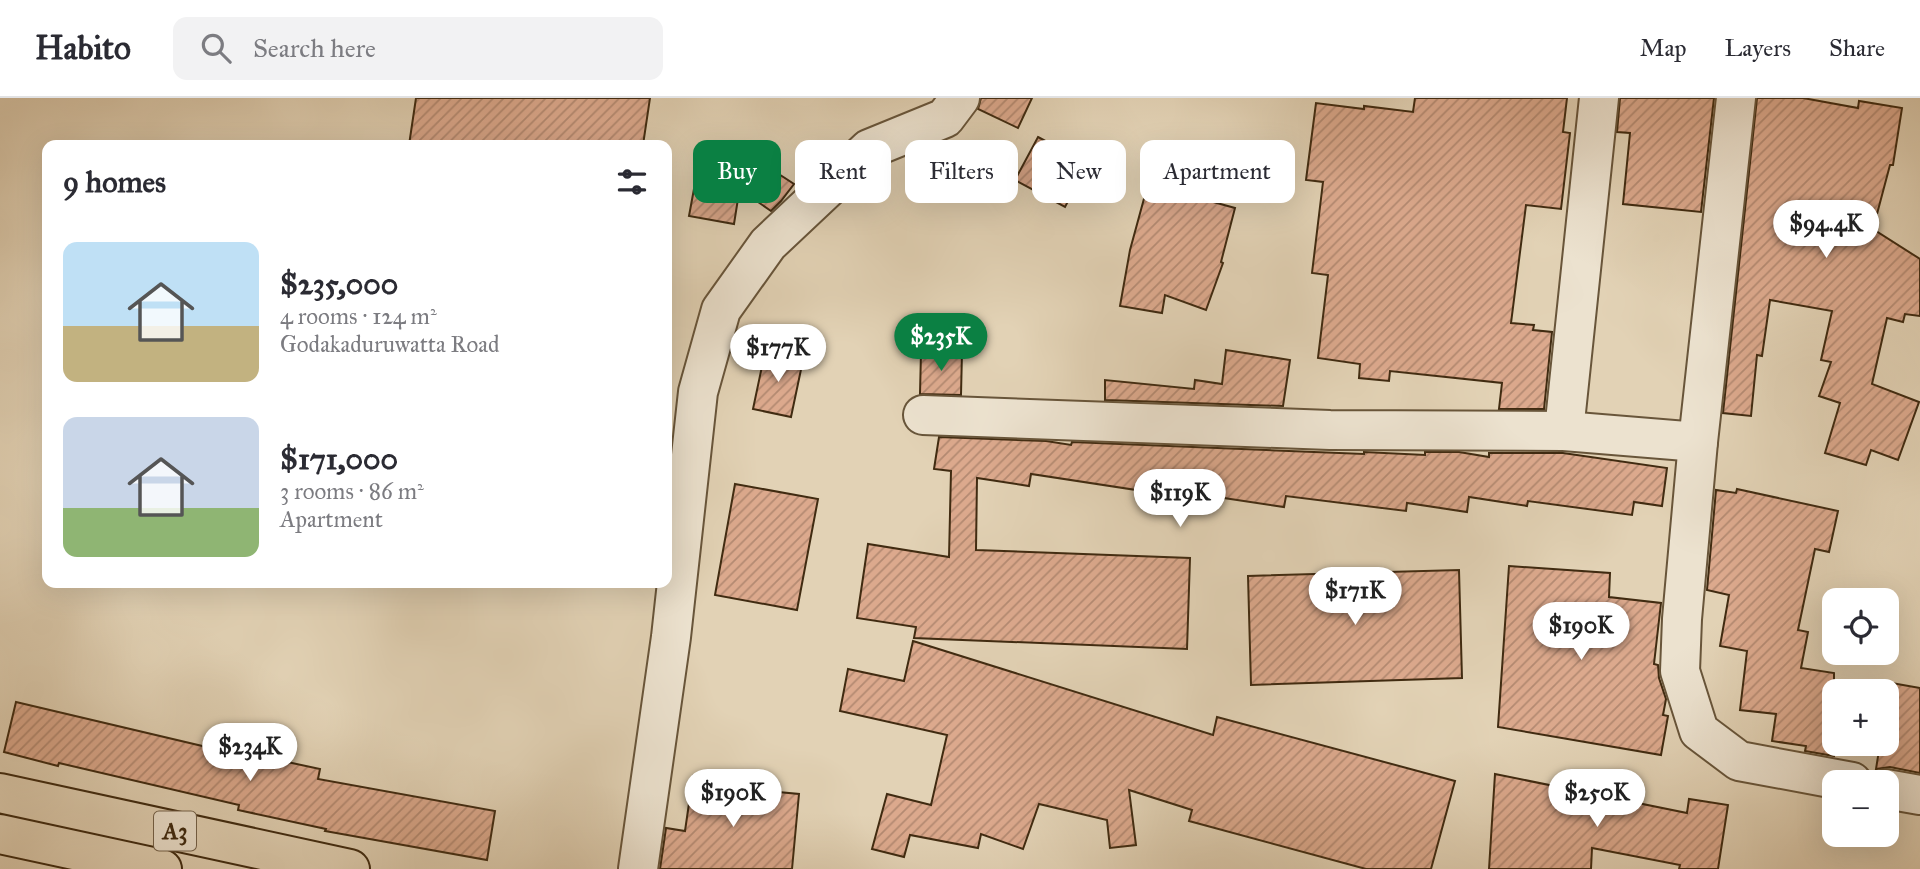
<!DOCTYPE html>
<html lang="en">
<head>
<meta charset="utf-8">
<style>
	:root { --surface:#fff; --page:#f2f2f3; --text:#2b2b33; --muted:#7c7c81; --line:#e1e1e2; --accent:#0b8043 }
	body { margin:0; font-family:"IM FELL Great Primer",serif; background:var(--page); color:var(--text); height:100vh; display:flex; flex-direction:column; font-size:26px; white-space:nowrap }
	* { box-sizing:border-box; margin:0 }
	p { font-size:23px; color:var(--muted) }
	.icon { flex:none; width:38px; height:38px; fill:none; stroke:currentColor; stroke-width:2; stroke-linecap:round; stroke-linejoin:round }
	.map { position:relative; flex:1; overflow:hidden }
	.details { position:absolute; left:42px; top:42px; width:630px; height:448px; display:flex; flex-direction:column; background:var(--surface); border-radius:14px; box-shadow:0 7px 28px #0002 }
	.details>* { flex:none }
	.hud { position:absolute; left:693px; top:42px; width:665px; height:63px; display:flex; gap:14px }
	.fabs { position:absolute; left:1822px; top:490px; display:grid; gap:14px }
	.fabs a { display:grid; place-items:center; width:77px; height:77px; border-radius:14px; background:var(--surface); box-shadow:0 7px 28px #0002; font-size:35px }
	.price { position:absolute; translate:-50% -60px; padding:0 16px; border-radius:24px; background:#fff; color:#222; font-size:23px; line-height:46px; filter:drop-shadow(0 2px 4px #0008) }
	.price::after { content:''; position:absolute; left:50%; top:42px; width:21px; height:16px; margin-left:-10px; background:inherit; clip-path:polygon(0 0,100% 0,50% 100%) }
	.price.on { background:var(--accent); color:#fff }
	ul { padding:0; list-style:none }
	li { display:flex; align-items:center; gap:21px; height:175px; padding:0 21px }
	li span { display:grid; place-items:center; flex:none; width:196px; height:140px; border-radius:14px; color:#555 }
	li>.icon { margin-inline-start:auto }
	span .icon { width:84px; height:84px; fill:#fffc; stroke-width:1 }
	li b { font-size:30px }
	h2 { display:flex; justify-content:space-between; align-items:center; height:84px; padding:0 21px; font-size:30px }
	.chip { padding:0 24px; border-radius:14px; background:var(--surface); box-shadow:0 7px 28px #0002; font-size:24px; line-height:63px }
	.chip.on { background:var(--accent); color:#fff }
	header { display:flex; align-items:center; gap:42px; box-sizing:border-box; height:98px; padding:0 35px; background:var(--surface); border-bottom:2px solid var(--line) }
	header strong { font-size:33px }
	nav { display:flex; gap:38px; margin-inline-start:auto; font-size:24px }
	.search { width:490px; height:63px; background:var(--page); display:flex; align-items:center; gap:18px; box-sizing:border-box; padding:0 24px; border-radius:14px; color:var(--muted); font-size:26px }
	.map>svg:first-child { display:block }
	.building { fill:url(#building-hatch); stroke:#402b11; stroke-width:2 }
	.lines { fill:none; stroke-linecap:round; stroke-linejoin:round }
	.minor-casing { stroke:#68553a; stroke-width:42 }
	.highway-casing { stroke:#402b11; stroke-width:42 }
	.minor { stroke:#ece2cf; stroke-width:38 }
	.highway { stroke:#e2d2b5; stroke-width:38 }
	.labels { text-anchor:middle; stroke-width:7; stroke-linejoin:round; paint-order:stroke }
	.shield { fill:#ece2cf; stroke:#74624a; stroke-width:2 }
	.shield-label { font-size:23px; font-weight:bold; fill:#402b11 }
</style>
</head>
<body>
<header>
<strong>Habito</strong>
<div class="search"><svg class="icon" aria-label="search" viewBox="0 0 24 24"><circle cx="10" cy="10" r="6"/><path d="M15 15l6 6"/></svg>Search here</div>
<nav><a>Map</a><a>Layers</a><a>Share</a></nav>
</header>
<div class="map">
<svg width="1920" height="771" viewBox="0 0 1920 771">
	<defs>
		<pattern id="building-hatch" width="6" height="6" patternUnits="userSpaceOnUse" patternTransform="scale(1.75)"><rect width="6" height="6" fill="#dca98d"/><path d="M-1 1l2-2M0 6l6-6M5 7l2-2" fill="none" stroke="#b48a72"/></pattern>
	</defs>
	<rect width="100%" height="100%" fill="#e2d2b5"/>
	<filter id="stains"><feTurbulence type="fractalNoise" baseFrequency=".00286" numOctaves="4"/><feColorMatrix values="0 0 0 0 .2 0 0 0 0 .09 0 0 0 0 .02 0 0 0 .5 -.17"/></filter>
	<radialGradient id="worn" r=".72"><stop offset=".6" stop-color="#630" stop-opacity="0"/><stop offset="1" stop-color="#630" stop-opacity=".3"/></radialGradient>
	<g class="building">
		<polygon points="416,0 650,0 643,47 409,47"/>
		<polygon points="981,0 1032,0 1018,30 978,11"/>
		<polygon points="1415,0 1567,0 1563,34 1570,35 1561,111 1526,107 1511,225 1534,227 1533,232 1552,234 1544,311 1499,311 1502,285 1390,273 1389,283 1359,280 1360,266 1318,260 1328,177 1312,175 1323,84 1306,82 1316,5 1364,11 1364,8 1413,14"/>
		<polygon points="1620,0 1714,0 1701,114 1623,106 1630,35 1617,34"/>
		<polygon points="1757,0 1803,0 1858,10 1859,3 1902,10 1893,67 1890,67 1873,131 1920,161 1920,218 1905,216 1903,224 1887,220 1872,286 1919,304 1898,362 1871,352 1866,367 1825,355 1840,305 1819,298 1831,264 1821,262 1832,213 1770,202 1762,258 1757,257 1751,318 1723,315"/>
		<polygon points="1038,39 1088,66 1065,109 1015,82"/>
		<polygon points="768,69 794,86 781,103 771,113 748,97"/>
		<polygon points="696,80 740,88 734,126 689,118"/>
		<polygon points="1148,86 1235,110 1221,164 1223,165 1206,212 1165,197 1162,215 1120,208 1130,152"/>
		<polygon points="1226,252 1290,262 1283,308 1105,302 1105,282 1194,291 1195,282 1222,286"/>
		<polygon points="765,254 803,262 791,319 753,311"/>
		<polygon points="921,254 962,254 961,297 920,296"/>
		<polygon points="939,339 1046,343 1071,347 1072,344 1364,356 1364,354 1425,357 1425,354 1459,354 1489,359 1489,355 1563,355 1667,370 1662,408 1634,404 1632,417 1528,403 1527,408 1469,399 1467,414 1407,405 1406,413 1286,398 1284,409 1157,390 1156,395 1031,376 1029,388 977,380 976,452 1190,460 1187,551 914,540 916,529 857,520 868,446 949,459 951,373 934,371"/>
		<polygon points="735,386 818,401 797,512 715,497"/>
		<polygon points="1737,391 1838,413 1829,454 1815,451 1798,532 1808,534 1801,570 1834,575 1834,658 1805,653 1806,648 1772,643 1776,616 1740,612 1747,553 1720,548 1729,497 1707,492 1716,392 1736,395"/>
		<polygon points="1509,468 1610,475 1609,499 1661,505 1654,566 1658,567 1659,580 1666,601 1663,617 1668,618 1661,657 1498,629"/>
		<polygon points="1459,472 1462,580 1251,587 1248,478"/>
		<polygon points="913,543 1213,637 1217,619 1455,683 1431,771 1366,771 1189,723 1192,712 1129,692 1136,747 1110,750 1107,722 1039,706 1023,751 981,736 978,750 910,737 904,759 872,751 887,696 931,707 947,637 840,613 848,571 904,583"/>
		<polygon points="1886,584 1920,590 1920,675 1890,669 1876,671 1880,646 1886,646"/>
		<polygon points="16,604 249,659 250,656 320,671 318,681 495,713 487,762 325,733 326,731 238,712 239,707 59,665 58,668 4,654"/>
		<polygon points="1495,676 1687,715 1689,701 1728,707 1718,771 1679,771 1680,767 1592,750 1591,771 1489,771"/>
		<polygon points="693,678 736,685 735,690 799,696 792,771 660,771 666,730 685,733"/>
	</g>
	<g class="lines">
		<g class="minor-casing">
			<g id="minor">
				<polyline points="1736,0 1698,344 1682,521 1680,573 1699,633 1739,663 1852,684"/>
				<polyline points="923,317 1330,332 1564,333 1698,344"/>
				<polyline points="1564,333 1599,0"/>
				<polyline points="1886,691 1920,697"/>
				<polyline points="638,771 671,539 698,294 721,212 768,146 869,51 945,20 960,0"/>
			</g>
		</g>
		<g class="highway-casing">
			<g id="highway">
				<polyline points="0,695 350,771"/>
				<polyline points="0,736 162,771"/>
			</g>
		</g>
		<use href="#minor" class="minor"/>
		<use href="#highway" class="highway"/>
	</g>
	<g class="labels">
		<rect class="shield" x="154" y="713.5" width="42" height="39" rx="5"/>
		<g class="shield-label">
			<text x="175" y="741">A3</text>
		</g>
	</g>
	<rect width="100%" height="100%" filter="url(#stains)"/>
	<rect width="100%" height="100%" fill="url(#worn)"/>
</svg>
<div class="fabs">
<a><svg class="icon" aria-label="locate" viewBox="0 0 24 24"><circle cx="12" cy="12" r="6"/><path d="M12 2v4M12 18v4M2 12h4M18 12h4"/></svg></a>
<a>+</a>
<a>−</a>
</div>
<b class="price" style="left:1826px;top:162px">$94.4K</b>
<b class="price on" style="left:941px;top:275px">$235K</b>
<b class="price" style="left:778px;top:286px">$177K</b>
<b class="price" style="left:1180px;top:431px">$119K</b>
<b class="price" style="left:1355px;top:529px">$171K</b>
<b class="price" style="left:1581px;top:564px">$190K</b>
<b class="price" style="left:250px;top:685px">$234K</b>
<b class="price" style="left:733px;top:731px">$190K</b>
<b class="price" style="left:1597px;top:731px">$250K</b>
<div class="hud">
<a class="chip on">Buy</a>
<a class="chip">Rent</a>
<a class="chip">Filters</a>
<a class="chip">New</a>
<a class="chip">Apartment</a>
</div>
<section class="details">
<h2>9 homes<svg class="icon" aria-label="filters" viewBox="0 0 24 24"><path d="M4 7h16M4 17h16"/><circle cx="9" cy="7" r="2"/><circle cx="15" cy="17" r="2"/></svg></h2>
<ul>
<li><span style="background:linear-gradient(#bfe0f5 60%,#c2b280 0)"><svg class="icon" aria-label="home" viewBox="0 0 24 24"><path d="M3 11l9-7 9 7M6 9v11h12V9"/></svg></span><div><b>$235,000</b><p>4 rooms · 124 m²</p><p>Godakaduruwatta Road</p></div></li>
<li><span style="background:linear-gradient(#c9d6e8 65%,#8fb573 0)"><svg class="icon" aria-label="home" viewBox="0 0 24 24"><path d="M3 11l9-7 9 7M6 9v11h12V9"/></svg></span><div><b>$171,000</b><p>3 rooms · 86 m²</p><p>Apartment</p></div></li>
</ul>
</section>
</div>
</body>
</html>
